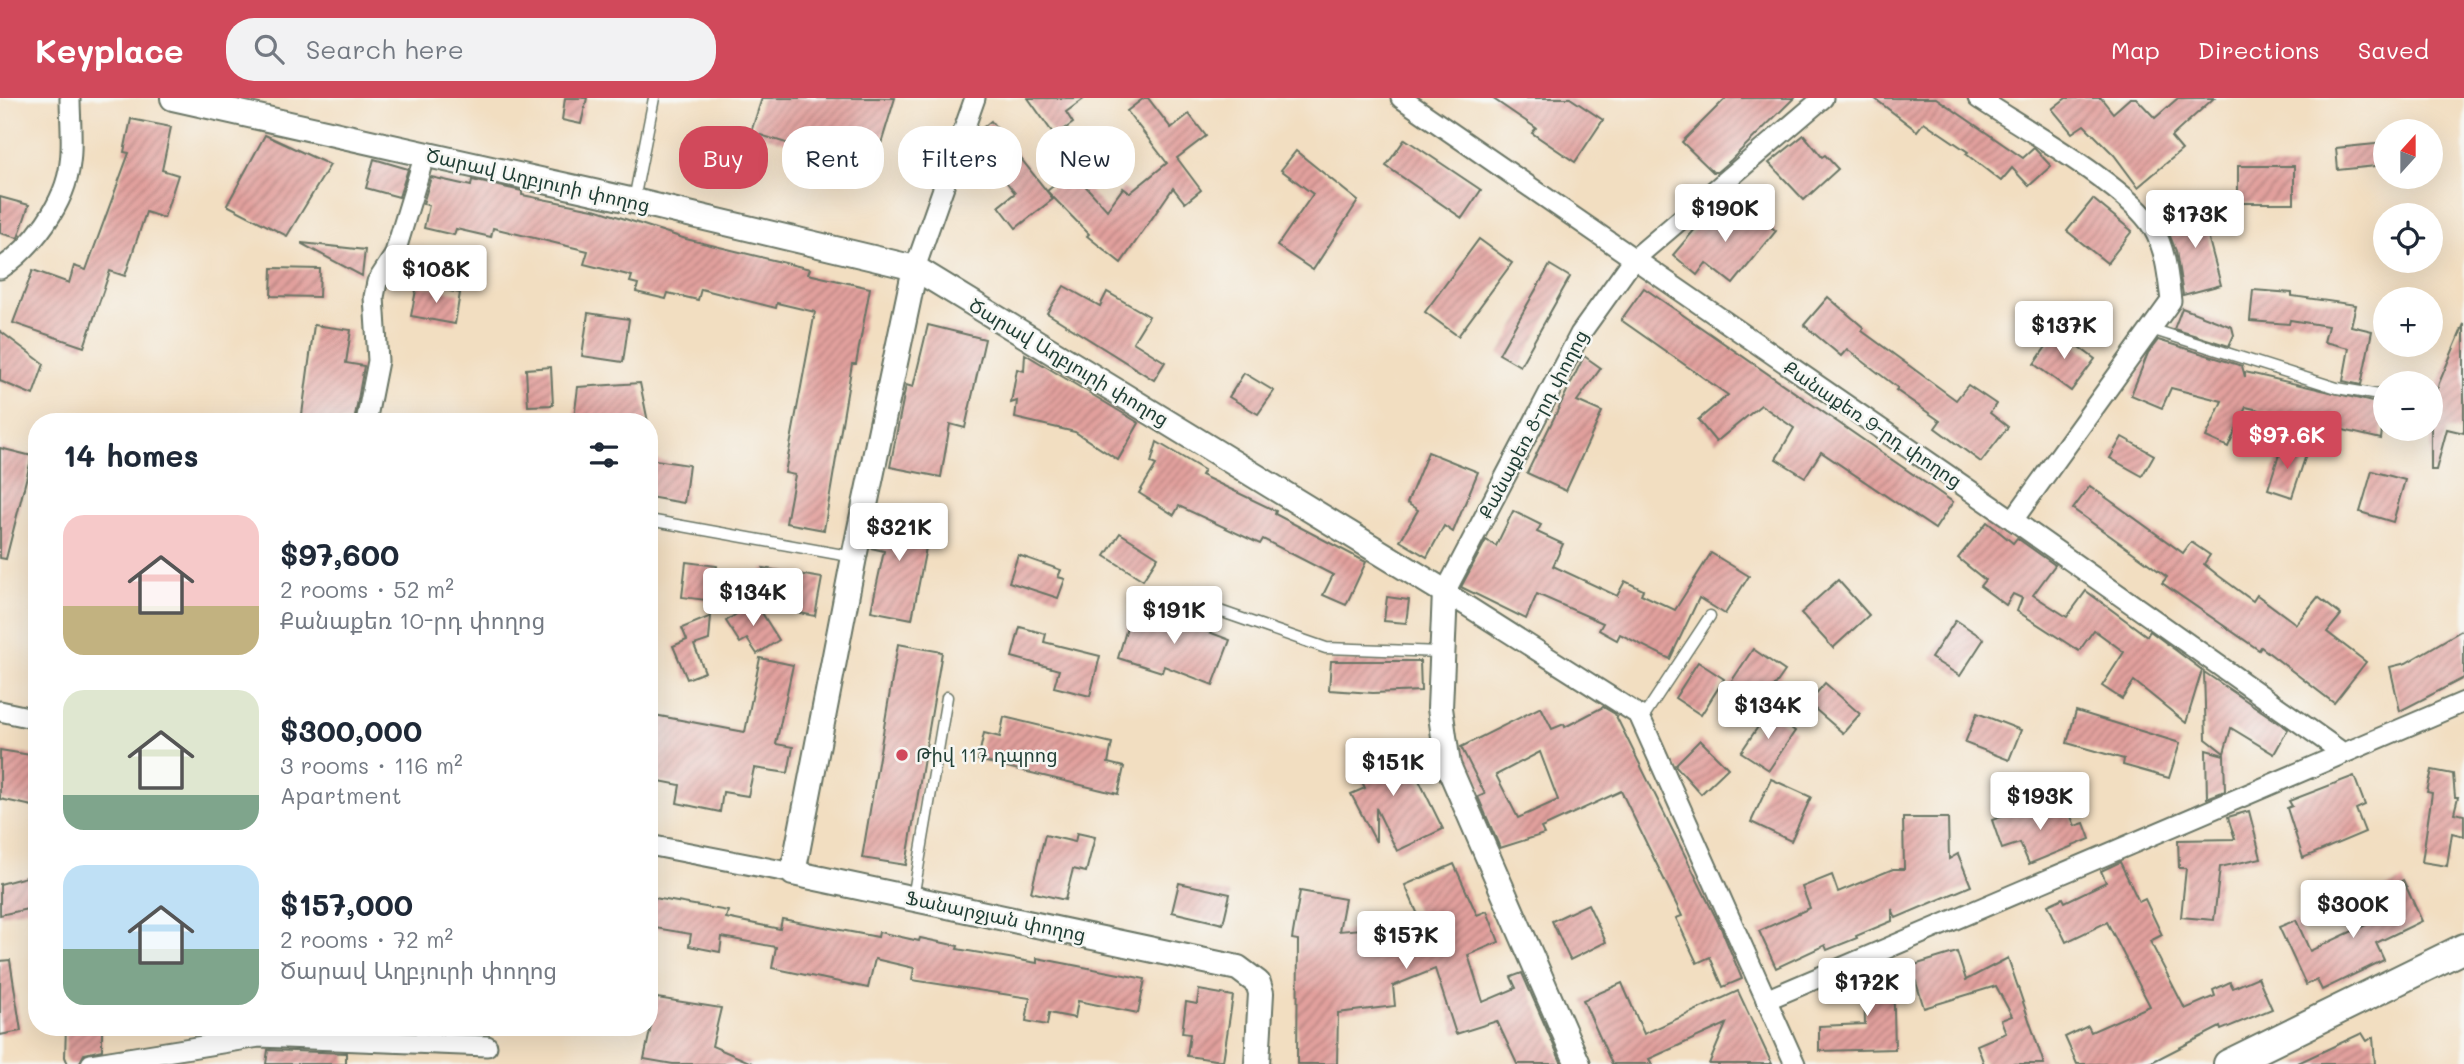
<!DOCTYPE html>
<html lang="en">
<head>
<meta charset="utf-8">
<style>
	:root { --surface:#fff; --page:#f2f2f3; --text:#1f2937; --muted:#747a83; --accent:#d1495b }
	body { margin:0; font-family:Mali,"Noto Sans Armenian",sans-serif; background:var(--page); color:var(--text); height:100vh; display:flex; flex-direction:column; font-size:26px; white-space:nowrap }
	* { box-sizing:border-box; margin:0 }
	p { font-size:23px; color:var(--muted) }
	.icon { flex:none; width:38px; height:38px; fill:none; stroke:currentColor; stroke-width:2; stroke-linecap:round; stroke-linejoin:round }
	.map { position:relative; flex:1; overflow:hidden }
	.sheet { position:absolute; left:28px; top:315px; width:630px; height:623px; display:flex; flex-direction:column; background:var(--surface); border-radius:28px; box-shadow:0 7px 28px #0002 }
	.sheet>* { flex:none }
	.hud { position:absolute; left:679px; top:28px; width:665px; height:63px; display:flex; gap:14px }
	.needle { width:46px; rotate:21deg }
	.tools { position:absolute; left:2373px; top:21px; display:grid; gap:14px }
	.tools a { display:grid; place-items:center; width:70px; height:70px; border-radius:50%; background:var(--surface); box-shadow:0 7px 28px #0002; font-size:35px }
	.price { position:absolute; translate:-50% -60px; padding:0 16px; border-radius:7px; background:#fff; color:#222; font-size:23px; line-height:46px; filter:drop-shadow(0 2px 4px #0008) }
	.price::after { content:''; position:absolute; left:50%; top:42px; width:21px; height:16px; margin-left:-10px; background:inherit; clip-path:polygon(0 0,100% 0,50% 100%) }
	.price.selected { background:var(--accent); color:#fff }
	ul { padding:0; list-style:none }
	li { display:flex; align-items:center; gap:21px; height:175px; padding:0 35px }
	li span { display:grid; place-items:center; flex:none; width:196px; height:140px; border-radius:21px; color:#555 }
	li>.icon { margin-inline-start:auto }
	span .icon { width:84px; height:84px; fill:#fffc; stroke-width:1 }
	li b { font-size:30px }
	h2 { display:flex; justify-content:space-between; align-items:center; height:84px; padding:0 35px; font-size:30px }
	.chip { padding:0 24px; border-radius:28px; background:var(--surface); box-shadow:0 7px 28px #0002; font-size:24px; line-height:63px }
	.chip.selected { background:var(--accent); color:#fff }
	header { display:flex; align-items:center; gap:42px; box-sizing:border-box; height:98px; padding:0 35px; background:var(--accent); color:#fff }
	header strong { font-size:33px }
	nav { display:flex; gap:38px; margin-inline-start:auto; font-size:24px }
	.search { width:490px; height:63px; background:var(--page); display:flex; align-items:center; gap:18px; box-sizing:border-box; padding:0 24px; border-radius:28px; color:var(--muted); font-size:26px }
	.map>svg:first-child { display:block }
	.building { fill:url(#building-hatch); fill-rule:evenodd }
	.lines { fill:none; stroke-linecap:round; stroke-linejoin:round }
	.service-casing { stroke:#697565; stroke-width:13 }
	.minor-casing { stroke:#697565; stroke-width:23 }
	.tertiary-casing { stroke:#697565; stroke-width:28 }
	.secondary-casing { stroke:#697565; stroke-width:32 }
	.service { stroke:#fff; stroke-width:10 }
	.minor { stroke:#fff; stroke-width:19 }
	.tertiary { stroke:#fff; stroke-width:24 }
	.secondary { stroke:#fff; stroke-width:28 }
	.poi-dot { fill:#d1495b; stroke:#f6f6f2; stroke-width:2.5 }
	.labels { text-anchor:middle; stroke-width:5; stroke-linejoin:round; paint-order:stroke }
	.street-label { font-size:19px; fill:#1f3d34; stroke:#f6f6f2 }
	.poi-label { font-size:19px; fill:#1f3d34; stroke:#f6f6f2; text-anchor:start }
</style>
</head>
<body>
<header>
<strong>Keyplace</strong>
<div class="search"><svg class="icon" aria-label="search" viewBox="0 0 24 24"><circle cx="10" cy="10" r="6"/><path d="M15 15l6 6"/></svg>Search here</div>
<nav><a>Map</a><a>Directions</a><a>Saved</a></nav>
</header>
<div class="map">
<svg width="2464" height="966" viewBox="0 0 2464 966">
	<defs>
		<pattern id="building-hatch" width="6" height="6" patternUnits="userSpaceOnUse" patternTransform="scale(1.75)"><rect width="6" height="6" fill="#e2a09d"/><path d="M-1 1l2-2M0 6l6-6M5 7l2-2" fill="none" stroke="#b78481"/></pattern>
	</defs>
	<rect width="100%" height="100%" fill="#f6f6f2"/>
	<filter id="ink" filterUnits="userSpaceOnUse"><feTurbulence type="fractalNoise" baseFrequency=".0143" numOctaves="2"/><feDisplacementMap in="SourceGraphic" scale="14" xChannelSelector="R" yChannelSelector="G"/><feConvolveMatrix kernelMatrix="1 2 1 2 8 2 1 2 1" color-interpolation-filters="sRGB"/></filter>
	<filter id="wash" filterUnits="userSpaceOnUse"><feTurbulence type="fractalNoise" baseFrequency=".00686" numOctaves="4" result="noise"/><feDisplacementMap in="SourceGraphic" scale="28" xChannelSelector="R" yChannelSelector="G"/><feGaussianBlur stdDeviation="1.57" result="paint"/><feColorMatrix in="noise" values="0 0 0 0 0 0 0 0 0 0 0 0 0 0 0 0 0 1.4 0 .05"/><feComposite in="paint" operator="in"/></filter>
	<g filter="url(#wash)">
		<rect width="100%" height="100%" fill="#f2dec1"/>
		<g id="blocks">
			<g class="building">
				<polygon points="565,0 587,0 581,26 562,22"/>
				<polygon points="762,0 895,0 873,72 751,34"/>
				<polygon points="1028,0 1085,0 1066,14 1073,25 1055,38"/>
				<polygon points="1144,0 1148,0 1171,30 1189,16 1206,38 1177,60 1201,92 1185,105 1173,90 1121,165 1087,138 1089,136 1047,93 1072,73 1107,112 1123,90 1130,95 1167,65 1127,13"/>
				<polygon points="1492,0 1570,0 1603,22 1575,64 1532,35 1536,30"/>
				<polygon points="1726,0 1794,0 1731,62 1717,74 1713,74 1682,44"/>
				<polygon points="1874,0 1936,0 2023,60 2034,50 2051,68 2029,88 2012,70 2001,83 1966,56 1968,54 1924,24 1917,33"/>
				<polygon points="2066,0 2101,0 2113,15 2130,0 2136,0 2155,20 2178,0 2214,0 2171,39 2182,52 2138,89 2114,57 2084,27 2072,35 2052,11"/>
				<polygon points="131,21 171,29 162,72 178,77 164,120 146,114 125,178 110,173 84,249 13,225 33,172 69,185 74,168 86,172 129,55 124,54"/>
				<polygon points="991,23 1053,101 1016,130 999,108 1015,95 973,42 976,35"/>
				<polygon points="265,37 330,67 287,138 227,107"/>
				<polygon points="1804,37 1822,59 1825,57 1838,71 1804,102 1769,65"/>
				<polygon points="1405,41 1481,92 1462,120 1386,68"/>
				<polygon points="2385,45 2385,67 2338,72 2336,50"/>
				<polygon points="1296,53 1358,103 1313,172 1277,148 1313,96 1281,72"/>
				<polygon points="374,61 408,71 399,99 366,90"/>
				<rect x="2238" y="68" width="56" height="37"/>
				<polygon points="431,79 471,88 472,82 522,93 522,97 598,112 686,141 810,171 808,176 870,190 856,266 852,266 824,432 786,425 795,377 785,375 815,214 777,205 776,210 701,191 698,202 668,195 666,201 636,194 638,186 630,184 632,178 584,166 588,153 493,130 491,139 456,131 454,137 424,130 429,107 423,106"/>
				<polygon points="0,99 29,107 18,140 0,135"/>
				<polygon points="2093,101 2132,133 2107,165 2067,133"/>
				<polygon points="1747,109 1776,133 1733,186 1706,165 1697,177 1673,157 1713,110 1734,126"/>
				<polygon points="2210,110 2218,135 2208,138 2221,187 2183,197 2176,153 2164,123"/>
				<polygon points="1479,141 1512,165 1458,238 1425,214"/>
				<polygon points="302,145 365,152 362,178 302,146"/>
				<polygon points="1550,167 1570,179 1520,268 1499,256"/>
				<polygon points="272,170 320,171 319,199 271,198"/>
				<polygon points="417,187 460,195 455,226 411,218"/>
				<polygon points="1064,188 1100,208 1107,194 1149,218 1133,244 1165,264 1154,282 1047,215"/>
				<polygon points="1644,190 1953,404 1935,431 1821,354 1805,379 1776,361 1794,330 1761,307 1716,344 1698,322 1728,297 1621,222"/>
				<polygon points="2253,192 2292,195 2292,198 2356,207 2351,228 2372,233 2361,287 2343,283 2349,250 2324,244 2328,228 2290,222 2289,226 2250,223"/>
				<polygon points="1828,199 1864,230 1862,233 1956,302 1968,287 1996,306 1990,315 2008,329 1981,364 1935,330 1940,323 1896,292 1898,290 1847,251 1841,258 1804,227"/>
				<polygon points="2182,210 2232,229 2234,237 2229,248 2174,231"/>
				<polygon points="588,215 629,221 623,264 582,258"/>
				<polygon points="2464,226 2464,335 2447,331 2436,372 2431,372 2431,316 2439,285"/>
				<polygon points="314,227 351,232 346,265 364,268 354,324 301,324"/>
				<polygon points="928,227 985,241 965,330 950,326 941,379 890,369 906,287 913,289"/>
				<polygon points="0,233 44,266 33,297 0,283"/>
				<polygon points="2057,233 2095,261 2071,293 2034,266"/>
				<polygon points="2158,242 2242,268 2245,279 2245,274 2385,307 2381,341 2246,309 2228,349 2206,339 2222,303 2171,290 2162,310 2131,297 2148,255"/>
				<polygon points="1025,256 1139,325 1118,362 1075,334 1015,320 1017,303 1011,305 1017,271 1024,273"/>
				<polygon points="1584,258 1601,270 1577,303 1602,314 1566,393 1527,375"/>
				<polygon points="551,269 553,307 528,308 526,271"/>
				<polygon points="1244,275 1274,293 1258,316 1229,299"/>
				<polygon points="640,285 648,324 574,321 578,289"/>
				<polygon points="2122,339 2154,357 2142,378 2110,360"/>
				<polygon points="1157,344 1204,372 1201,377 1276,413 1275,416 1366,464 1346,507 1323,497 1333,477 1263,441 1260,446 1179,408 1174,417 1139,395 1156,367 1151,365"/>
				<polygon points="2282,347 2307,354 2292,399 2268,391"/>
				<polygon points="0,350 32,358 6,461 0,460"/>
				<polygon points="1428,354 1478,374 1453,434 1444,428 1427,459 1400,443 1418,412 1407,405"/>
				<polygon points="649,361 689,367 684,405 649,399"/>
				<polygon points="2372,373 2405,382 2393,424 2360,414"/>
				<polygon points="2090,388 2183,455 2191,444 2210,457 2204,466 2219,478 2253,503 2257,497 2296,526 2318,499 2341,517 2327,534 2366,564 2334,605 2261,549 2259,552 2162,485 2167,479 2073,411"/>
				<polygon points="879,412 931,424 912,521 871,513 884,453 871,450"/>
				<polygon points="1513,413 1541,427 1537,434 1563,446 1553,468 1617,498 1625,483 1643,492 1641,496 1675,512 1711,455 1749,478 1725,516 1699,500 1670,561 1620,536 1617,542 1599,532 1603,525 1537,496 1526,521 1461,489 1486,442 1496,448"/>
				<polygon points="1987,424 2013,445 2017,440 2055,467 2033,497 2067,519 2086,493 2147,538 2150,533 2202,572 2186,625 2134,583 2122,601 2102,588 2124,554 2094,532 2079,553 2017,513 2022,500 2013,496 2006,507 1980,488 1985,482 1958,460"/>
				<polygon points="1120,435 1158,459 1143,482 1105,458"/>
				<polygon points="1018,457 1061,472 1058,479 1065,481 1058,500 1009,484"/>
				<polygon points="686,464 717,468 713,503 682,499"/>
				<polygon points="763,470 822,480 815,518 795,514 799,497 760,490"/>
				<polygon points="1838,482 1869,517 1833,550 1801,515"/>
				<polygon points="1387,499 1409,502 1406,525 1384,523"/>
				<polygon points="750,507 757,507 779,542 757,556 747,541 740,545 726,523"/>
				<polygon points="1184,512 1180,523 1230,542 1213,587 1164,568 1162,574 1118,560 1130,519 1146,524 1150,515 1160,518 1166,513"/>
				<polygon points="711,518 709,542 694,547 705,574 687,581 673,548 687,542 682,530"/>
				<polygon points="1956,522 1984,541 1960,578 1931,560"/>
				<polygon points="1020,529 1046,536 1044,544 1100,558 1090,598 1054,589 1059,572 1012,559"/>
				<polygon points="2464,531 2464,580 2400,613 2390,569 2406,565"/>
				<polygon points="898,546 942,554 906,767 862,760"/>
				<polygon points="1753,551 1785,573 1760,609 1729,587"/>
				<polygon points="760,560 793,567 776,646 793,649 788,675 754,670 748,698 723,694 720,714 677,705 680,687 649,681 649,616 745,634"/>
				<polygon points="1331,563 1420,563 1421,593 1373,595 1329,592"/>
				<polygon points="1698,564 1724,581 1701,617 1675,600"/>
				<polygon points="2204,574 2288,631 2274,656 2231,630 2224,655 2206,641"/>
				<polygon points="1825,585 1860,616 1843,635 1808,605"/>
				<path d="M1541,609L1552,631L1564,626L1565,629L1603,609L1615,616L1721,830L1742,881L1723,889L1710,859L1697,865L1676,820L1682,818L1621,693L1541,730L1544,736L1500,750L1478,699L1485,696L1461,649ZM1540,654L1558,702L1518,720L1496,677Z"/>
				<polygon points="2076,613 2180,645 2169,680 2123,667 2124,661 2067,645"/>
				<polygon points="1768,614 1795,633 1769,672 1741,654"/>
				<polygon points="1977,615 2021,632 2009,662 1965,645"/>
				<polygon points="1004,619 1112,645 1108,665 1124,669 1118,696 978,662 984,635 1000,639"/>
				<polygon points="1387,642 1403,674 1413,670 1443,731 1397,753 1376,710 1376,744 1351,696 1365,690 1351,660"/>
				<polygon points="1700,642 1728,670 1701,696 1675,667"/>
				<polygon points="0,652 37,658 37,709 0,701"/>
				<polygon points="2206,652 2224,657 2225,693 2207,700"/>
				<polygon points="2432,672 2453,676 2455,699 2458,699 2454,715 2464,717 2464,738 2452,735 2447,768 2422,764 2432,695 2427,694"/>
				<polygon points="2354,678 2365,707 2356,711 2365,734 2303,760 2287,710 2292,708 2289,703"/>
				<polygon points="1771,681 1811,699 1791,743 1751,724"/>
				<polygon points="2034,707 2039,721 2067,709 2075,728 2084,725 2090,741 2029,766 2020,745 2002,751 1992,722"/>
				<polygon points="2249,713 2261,760 2220,769 2214,822 2181,819 2186,770 2179,770 2178,742 2235,741 2228,719"/>
				<polygon points="1903,720 1948,720 1949,761 1958,756 1971,788 1896,820 1892,811 1892,823 1856,838 1857,840 1827,852 1825,847 1776,870 1759,833 1810,810 1802,789 1832,777 1838,794 1893,771 1904,771"/>
				<polygon points="1077,735 1095,739 1086,774 1073,771 1065,802 1031,794 1045,737 1075,744"/>
				<polygon points="2120,764 2139,804 2145,801 2162,837 2150,843 2185,911 2215,898 2213,892 2230,884 2233,890 2258,879 2272,911 2221,932 2220,929 2148,966 2077,966 2065,939 2088,928 2091,934 2150,908 2107,824 2066,844 2048,807 2063,800 2065,804 2106,784 2101,773"/>
				<polygon points="1454,766 1477,817 1487,813 1499,844 1468,857 1483,904 1516,890 1511,879 1522,875 1562,966 1517,966 1497,923 1456,936 1435,871 1393,888 1395,908 1338,915 1337,966 1297,966 1298,842 1292,841 1300,793 1345,801 1339,833 1385,829 1387,847 1426,835 1405,787"/>
				<polygon points="37,776 37,809 0,817 0,786"/>
				<polygon points="2403,782 2422,823 2376,845 2384,862 2322,892 2317,882 2306,887 2279,829 2296,822 2310,853 2372,824 2370,820 2377,816 2369,798"/>
				<polygon points="1179,785 1230,796 1223,826 1172,814"/>
				<polygon points="649,799 728,813 726,820 780,831 782,821 878,839 879,834 919,843 920,840 958,848 957,851 1037,865 1037,860 1145,881 1138,915 1078,903 1075,920 1049,915 1047,927 1026,923 1030,900 912,882 914,870 875,861 868,890 772,870 776,849 722,839 720,854 689,848 691,836 649,829"/>
				<polygon points="1588,806 1606,844 1570,862 1552,823"/>
				<polygon points="1957,854 1966,882 2008,860 2044,966 1984,966 1977,947 2006,935 2001,922 2012,918 1996,888 1924,910 1911,868"/>
				<polygon points="10,862 21,933 0,937 0,863"/>
				<polygon points="1881,866 1882,877 1893,873 1895,951 1819,953 1819,928 1865,926 1864,886 1860,886 1859,875"/>
				<polygon points="1622,885 1644,936 1738,893 1772,966 1709,966 1726,926 1649,961 1652,966 1612,966 1583,902"/>
				<polygon points="1199,892 1233,898 1223,963 1187,958 1190,936 1182,935 1186,904 1197,906"/>
				<polygon points="657,900 721,910 712,948 754,966 673,966 644,961"/>
				<polygon points="66,929 102,929 102,952 84,956 79,966 68,966 65,959"/>
				<polygon points="2362,935 2367,943 2373,939 2375,966 2296,966"/>
				<polygon points="268,952 346,955 346,966 266,966"/>
			</g>
		</g>
	</g>
	<g filter="url(#ink)">
		<use href="#blocks" fill-opacity="0" stroke="#697565" stroke-width="2"/>
		<g class="lines">
			<g class="service-casing">
				<g id="service">
					<polyline points="634,102 654,0"/>
					<polyline points="2151,231 2337,290 2385,298"/>
					<polyline points="649,422 854,459"/>
					<polyline points="1149,505 1188,502 1326,550 1441,554"/>
					<polyline points="1642,621 1710,518"/>
					<polyline points="913,800 947,599"/>
				</g>
			</g>
			<g class="minor-casing">
				<g id="minor">
					<polyline points="1401,0 2013,422 2343,655"/>
					<path d="M1978,0C2020,28 2130,90 2153,130C2166,152 2168,178 2171,203L2013,422"/>
					<polyline points="915,170 975,0"/>
					<path d="M0,171C32,150 66,105 70,65C73,44 70,21 70,0"/>
					<polyline points="366,324 378,263 374,199 377,184 394,158 425,56"/>
					<polyline points="0,613 37,621"/>
					<polyline points="649,747 793,775"/>
					<polyline points="1766,902 2464,604"/>
					<polyline points="91,966 259,939 487,948"/>
					<polyline points="1795,966 1639,617 1445,494 1580,236 1633,162 1823,0"/>
				</g>
			</g>
			<g class="tertiary-casing">
				<g id="tertiary">
					<polyline points="173,0 634,103 915,170 1445,494 1440,610 1448,667 1578,966"/>
					<polyline points="915,170 854,459 793,775 1238,870 1258,885 1261,895 1257,966"/>
				</g>
			</g>
			<g class="secondary-casing">
				<polyline id="secondary" points="2228,966 2464,850"/>
			</g>
			<use href="#service" class="service"/>
			<use href="#minor" class="minor"/>
			<use href="#tertiary" class="tertiary"/>
			<use href="#secondary" class="secondary"/>
		</g>
	</g>
	<circle class="poi-dot" cx="902" cy="657" r="7"/>
	<g class="labels">
		<g class="street-label">
			<text transform="translate(538 82) rotate(13)" y="7">Ծարավ Աղբյուրի փողոց</text>
			<text transform="translate(1069 264) rotate(31)" y="7">Ծարավ Աղբյուրի փողոց</text>
			<text transform="translate(1533 326) rotate(-62)" y="7">Քանաքեռ 8-րդ փողոց</text>
			<text transform="translate(1873 326) rotate(34)" y="7">Քանաքեռ 9-րդ փողոց</text>
			<text transform="translate(996 818) rotate(12)" y="7">Ֆանարջյան փողոց</text>
		</g>
		<g class="poi-label">
			<text x="916" y="664">Թիվ 117 դպրոց</text>
		</g>
	</g>
</svg>
<div class="tools">
<a><svg class="needle" viewBox="-14 -14 28 28"><path d="M0-13l5 13h-10z" fill="#e53935"/><path d="M0 13l5-13h-10z" fill="#747a83"/></svg></a>
<a><svg class="icon" aria-label="locate" viewBox="0 0 24 24"><circle cx="12" cy="12" r="6"/><path d="M12 2v4M12 18v4M2 12h4M18 12h4"/></svg></a>
<a>+</a>
<a>−</a>
</div>
<b class="price" style="left:1725px;top:146px">$190K</b>
<b class="price" style="left:2195px;top:152px">$173K</b>
<b class="price" style="left:436px;top:207px">$108K</b>
<b class="price" style="left:2064px;top:263px">$137K</b>
<b class="price selected" style="left:2287px;top:373px">$97.6K</b>
<b class="price" style="left:899px;top:465px">$321K</b>
<b class="price" style="left:753px;top:530px">$134K</b>
<b class="price" style="left:1174px;top:548px">$191K</b>
<b class="price" style="left:1768px;top:643px">$134K</b>
<b class="price" style="left:1393px;top:700px">$151K</b>
<b class="price" style="left:2040px;top:734px">$193K</b>
<b class="price" style="left:2353px;top:842px">$300K</b>
<b class="price" style="left:1406px;top:873px">$157K</b>
<b class="price" style="left:1867px;top:920px">$172K</b>
<div class="hud">
<a class="chip selected">Buy</a>
<a class="chip">Rent</a>
<a class="chip">Filters</a>
<a class="chip">New</a>
</div>
<section class="sheet">
<h2>14 homes<svg class="icon" aria-label="filters" viewBox="0 0 24 24"><path d="M4 7h16M4 17h16"/><circle cx="9" cy="7" r="2"/><circle cx="15" cy="17" r="2"/></svg></h2>
<ul>
<li><span style="background:linear-gradient(#f6c9c9 65%,#c2b280 0)"><svg class="icon" aria-label="home" viewBox="0 0 24 24"><path d="M3 11l9-7 9 7M6 9v11h12V9"/></svg></span><div><b>$97,600</b><p>2 rooms · 52 m²</p><p>Քանաքեռ 10-րդ փողոց</p></div></li>
<li><span style="background:linear-gradient(#dfe7d0 75%,#7fa58c 0)"><svg class="icon" aria-label="home" viewBox="0 0 24 24"><path d="M3 11l9-7 9 7M6 9v11h12V9"/></svg></span><div><b>$300,000</b><p>3 rooms · 116 m²</p><p>Apartment</p></div></li>
<li><span style="background:linear-gradient(#bfe0f5 60%,#7fa58c 0)"><svg class="icon" aria-label="home" viewBox="0 0 24 24"><path d="M3 11l9-7 9 7M6 9v11h12V9"/></svg></span><div><b>$157,000</b><p>2 rooms · 72 m²</p><p>Ծարավ Աղբյուրի փողոց</p></div></li>
</ul>
</section>
</div>
</body>
</html>
